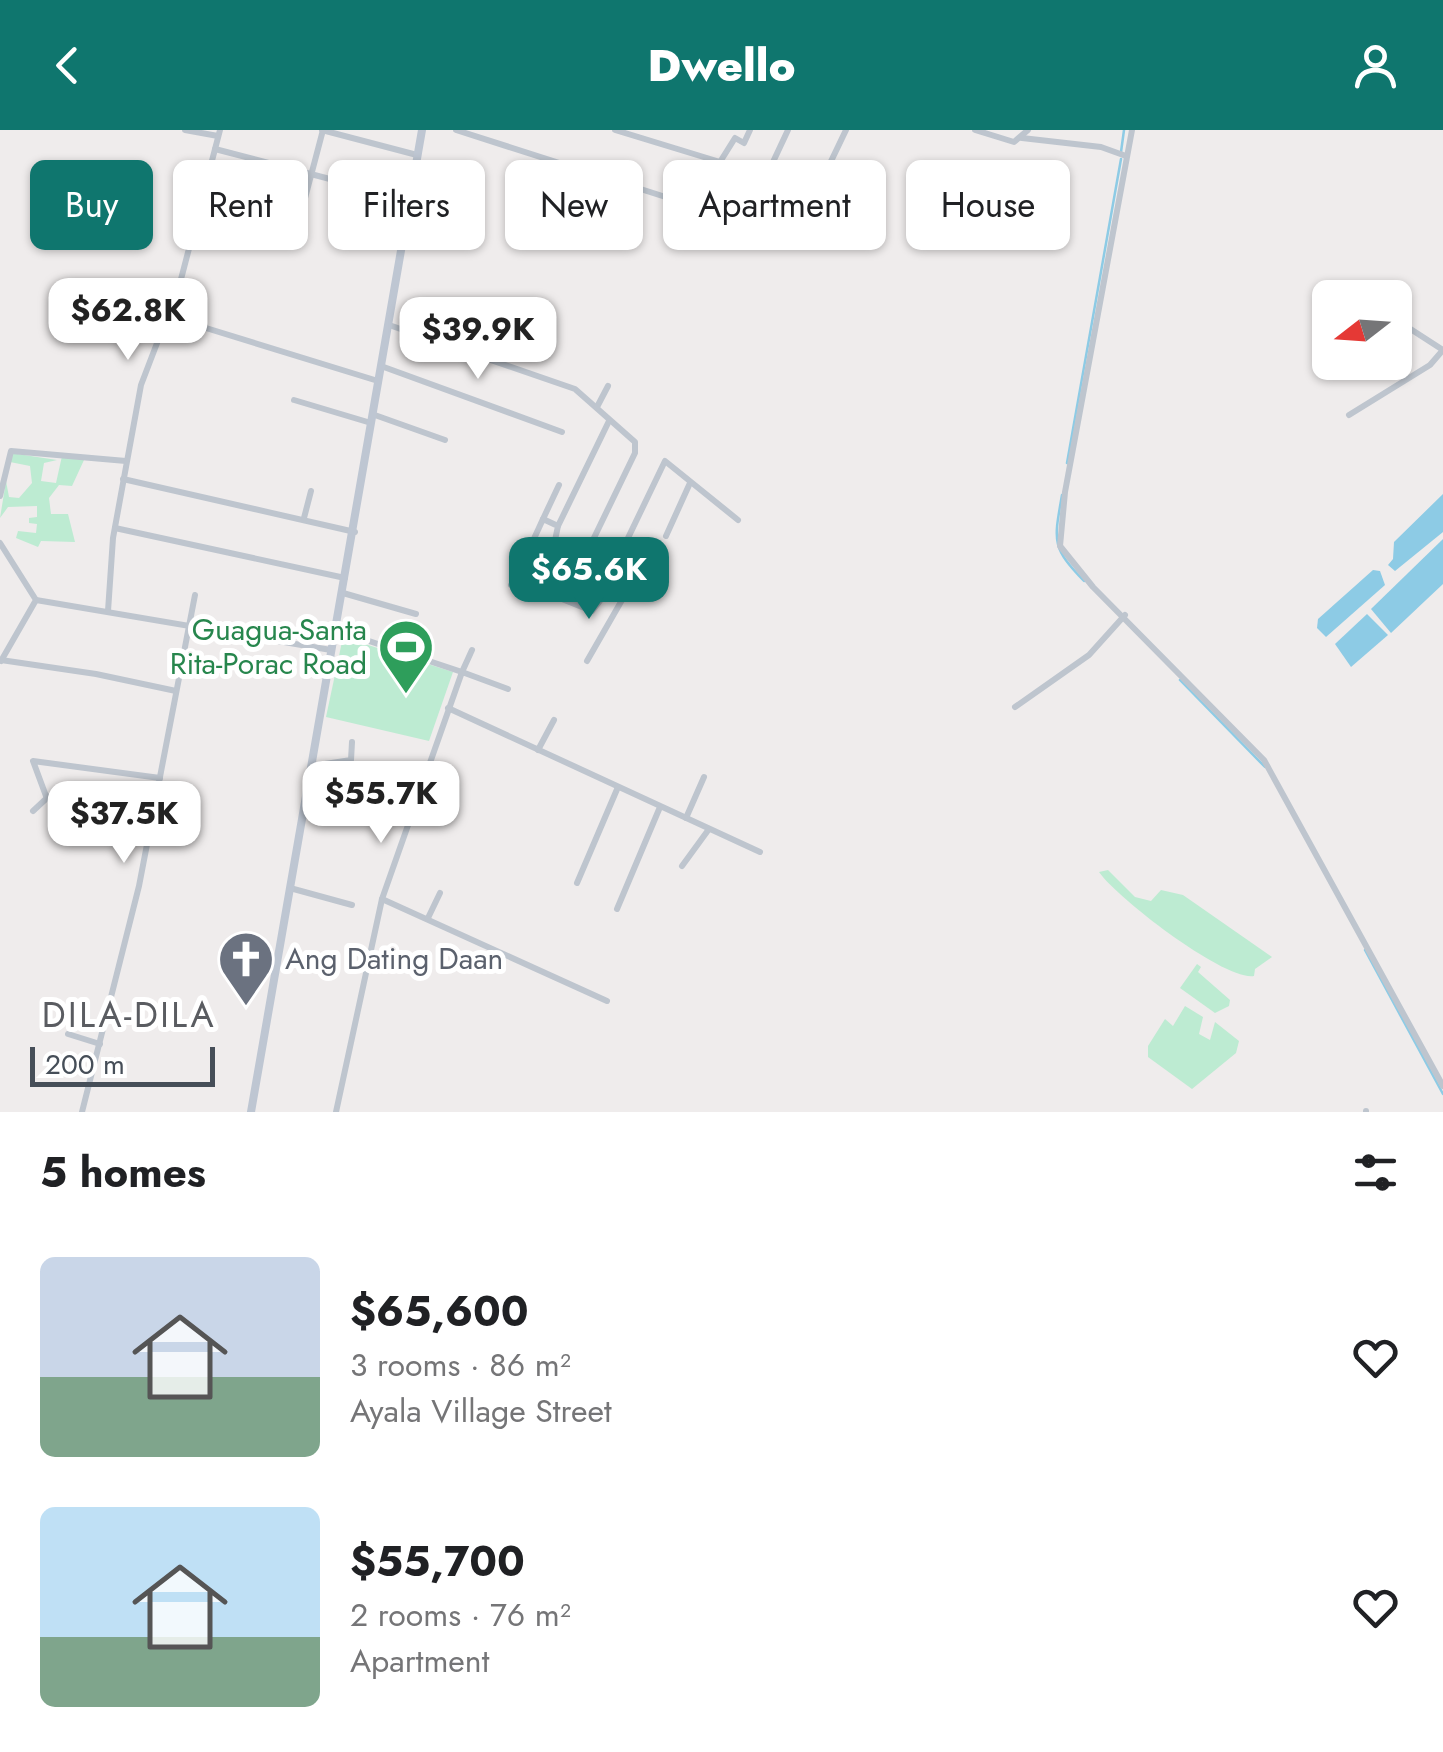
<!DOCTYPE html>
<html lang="en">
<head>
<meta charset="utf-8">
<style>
	:root { --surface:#fff; --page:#f2f2f2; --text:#202124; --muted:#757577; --accent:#0f766e }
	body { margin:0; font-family:Jost,sans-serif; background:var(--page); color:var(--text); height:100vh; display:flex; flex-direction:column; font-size:38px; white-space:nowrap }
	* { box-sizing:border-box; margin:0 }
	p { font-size:32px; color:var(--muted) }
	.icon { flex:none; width:55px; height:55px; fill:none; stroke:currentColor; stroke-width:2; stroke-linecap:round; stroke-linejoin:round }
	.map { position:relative; height:982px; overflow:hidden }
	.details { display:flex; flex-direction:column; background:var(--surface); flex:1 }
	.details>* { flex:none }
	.hud { position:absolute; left:30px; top:30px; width:1385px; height:90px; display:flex; gap:20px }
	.needle { width:65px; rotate:253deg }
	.fabs { position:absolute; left:1312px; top:150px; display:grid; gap:20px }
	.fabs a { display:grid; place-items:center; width:100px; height:100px; border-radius:15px; background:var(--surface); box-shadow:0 2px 8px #0004; font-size:50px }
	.scale { position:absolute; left:30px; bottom:25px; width:185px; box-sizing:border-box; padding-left:10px; border:5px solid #464e58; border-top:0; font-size:28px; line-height:35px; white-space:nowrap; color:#464e58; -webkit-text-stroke:8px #fff; paint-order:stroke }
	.price { position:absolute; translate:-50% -85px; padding:0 22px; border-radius:20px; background:#fff; color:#222; font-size:32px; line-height:65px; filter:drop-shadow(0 2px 5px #0008) }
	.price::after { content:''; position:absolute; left:50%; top:60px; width:30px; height:22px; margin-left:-15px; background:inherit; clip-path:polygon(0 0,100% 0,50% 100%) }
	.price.current { background:var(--accent); color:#fff }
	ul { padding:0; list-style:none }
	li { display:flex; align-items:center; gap:30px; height:250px; padding:0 40px }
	li span { display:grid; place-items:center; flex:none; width:280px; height:200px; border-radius:15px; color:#555 }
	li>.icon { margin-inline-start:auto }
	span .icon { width:120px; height:120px; fill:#fffc; stroke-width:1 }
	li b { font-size:42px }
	h2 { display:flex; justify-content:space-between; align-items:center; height:120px; padding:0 40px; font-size:42px }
	.pill { padding:0 35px; border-radius:15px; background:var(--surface); box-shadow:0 2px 8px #0004; font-size:35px; line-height:90px }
	.pill.current { background:var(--accent); color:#fff }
	header { display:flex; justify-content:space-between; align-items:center; height:130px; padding:0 40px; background:var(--accent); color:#fff; font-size:45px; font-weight:800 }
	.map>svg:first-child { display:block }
	.green { fill:#bdebd2 }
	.water { fill:#8dcbe5 }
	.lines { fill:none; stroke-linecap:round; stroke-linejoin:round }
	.stream { stroke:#8dcbe5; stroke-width:2.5 }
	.minor { stroke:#bec5ce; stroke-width:6 }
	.secondary { stroke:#bec6d2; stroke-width:8 }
	.labels { text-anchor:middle; stroke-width:10; stroke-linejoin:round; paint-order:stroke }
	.leisure-label { font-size:30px; fill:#27864d; stroke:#fff; text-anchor:end }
	.worship-label { font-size:30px; fill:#5b616d; stroke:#fff; text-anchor:start }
	.quarter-label { font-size:35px; letter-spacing:2.5px; fill:#5a5c61; stroke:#fff }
</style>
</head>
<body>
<header><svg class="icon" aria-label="back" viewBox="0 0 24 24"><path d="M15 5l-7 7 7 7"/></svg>Dwello<svg class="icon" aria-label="person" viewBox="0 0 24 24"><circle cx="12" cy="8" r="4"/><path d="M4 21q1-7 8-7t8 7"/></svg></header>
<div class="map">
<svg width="1443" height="982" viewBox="0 0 1443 982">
	<rect width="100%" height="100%" fill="#efecec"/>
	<g class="green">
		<polygon points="11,323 57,330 44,333 41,351 56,353 62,326 84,330 72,356 59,355 49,368 51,384 68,384 75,412 41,411 38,417 16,408 18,401 36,403 37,394 29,393 29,388 37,387 37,376 8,377 0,388 6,351 9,367 19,368 32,353 30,336 10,332"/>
		<polygon points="343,507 453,542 429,611 326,587"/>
		<path d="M1108,740L1135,767L1151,771L1161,760L1183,765L1272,827L1255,839L1254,846C1225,851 1118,769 1099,742Z"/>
		<polygon points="1197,834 1201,837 1198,842 1230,870 1229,876 1215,883 1180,858"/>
		<polygon points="1185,876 1203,887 1199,904 1210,910 1215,892 1239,911 1236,923 1192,959 1148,927 1148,916 1165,889 1173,896"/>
	</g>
	<g class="water">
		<polygon points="1443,364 1443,402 1395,441 1388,435 1393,429 1394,412"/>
		<polygon points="1443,409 1443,454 1391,503 1371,479"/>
		<polygon points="1373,440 1380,441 1385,455 1326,507 1317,498 1318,489"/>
		<polygon points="1367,484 1388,505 1351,537 1335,514"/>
	</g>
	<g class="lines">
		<g class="stream">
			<polyline points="1121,22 1124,0"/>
			<polyline points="1067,333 1121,29"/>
			<path d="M1062,365C1054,411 1051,417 1084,451"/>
			<polyline points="1180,550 1265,637"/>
			<polyline points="1365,820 1443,964"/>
		</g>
		<g class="minor">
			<polyline points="185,0 218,6"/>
			<polyline points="322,0 417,25"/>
			<polyline points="456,0 700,78"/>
			<polyline points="615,0 720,32 735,8 744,13 750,0"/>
			<polyline points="975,0 1014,12 1028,0"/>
			<polyline points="1132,0 1065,362 1060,416 1093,457 1264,630 1443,956"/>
			<polyline points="1022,8 1101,17 1126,26"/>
			<polyline points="215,19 410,70"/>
			<polyline points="773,32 788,0"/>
			<polyline points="304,72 323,0"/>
			<polyline points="563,108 579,38"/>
			<polyline points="837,110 810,111 800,96 846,0"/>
			<polyline points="167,186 378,251"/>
			<polyline points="1395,189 1443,220"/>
			<polyline points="389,195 575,259 635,312 635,323 577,443 555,449 533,465 511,455"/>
			<polyline points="381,236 562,302"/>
			<polyline points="294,270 371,293"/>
			<polyline points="597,277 608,256"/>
			<polyline points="372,284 445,310"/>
			<polyline points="1349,285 1430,235 1443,220"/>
			<polyline points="123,349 355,402"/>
			<polyline points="0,366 11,321 126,331"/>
			<polyline points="304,388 311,361"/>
			<polyline points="543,389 559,355"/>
			<polyline points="558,396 609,291"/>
			<polyline points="115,398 345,448"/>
			<polyline points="666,406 690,353"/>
			<polyline points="0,413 36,470 1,531"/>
			<polyline points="532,413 543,389 558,396 554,415 570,444 559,465"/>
			<polyline points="577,443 622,470 587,531"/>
			<polyline points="555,449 557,425"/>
			<polyline points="603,460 665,331 738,390"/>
			<polyline points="542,461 592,481 607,462"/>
			<polyline points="343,463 416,484"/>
			<polyline points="36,470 331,520"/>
			<polyline points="108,481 113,408 141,255 180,153 220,0"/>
			<polyline points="336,500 462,542 472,520"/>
			<polyline points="1,530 96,544 176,561"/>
			<polyline points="1015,577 1089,525 1125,485"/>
			<polyline points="448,578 760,722"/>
			<polyline points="538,620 554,590"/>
			<polyline points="312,636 351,630 352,612"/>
			<polyline points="33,681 48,667"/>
			<polyline points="152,685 46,666 33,631 160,648"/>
			<polyline points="686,688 704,647"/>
			<polyline points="682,736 709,699"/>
			<polyline points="577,753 618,657"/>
			<polyline points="290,758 352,775"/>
			<polyline points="382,769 607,871"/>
			<polyline points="617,779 660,677"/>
			<polyline points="428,788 440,763"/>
			<polyline points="68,904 100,914"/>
			<polyline points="82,982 139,756 195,465"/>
			<polyline points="336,982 382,769 462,542 508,559"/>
			<polyline points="1366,982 1366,981"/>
		</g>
		<polyline class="secondary" points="251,982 422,0"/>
	</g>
	<defs>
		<g id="stadium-pin" transform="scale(2.875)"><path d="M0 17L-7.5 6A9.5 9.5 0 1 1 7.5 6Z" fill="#2e9e5b" stroke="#fff"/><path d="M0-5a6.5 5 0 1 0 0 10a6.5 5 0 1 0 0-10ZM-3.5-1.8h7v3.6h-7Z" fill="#fff"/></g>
		<g id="church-pin" transform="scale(2.875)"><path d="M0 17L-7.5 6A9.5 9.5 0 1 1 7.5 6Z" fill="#6b7280" stroke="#fff"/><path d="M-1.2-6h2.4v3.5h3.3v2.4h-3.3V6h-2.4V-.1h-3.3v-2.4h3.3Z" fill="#fff"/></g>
	</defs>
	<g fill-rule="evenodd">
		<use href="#stadium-pin" x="406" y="517"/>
		<use href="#church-pin" x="246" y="829"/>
	</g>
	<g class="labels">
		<g class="leisure-label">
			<text x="367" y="510">Guagua-Santa<tspan x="367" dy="34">Rita-Porac Road</tspan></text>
		</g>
		<g class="worship-label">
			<text x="285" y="839">Ang Dating Daan</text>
		</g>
		<g class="quarter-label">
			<text x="129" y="897">DILA-DILA</text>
		</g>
	</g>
</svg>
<div class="fabs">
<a><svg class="needle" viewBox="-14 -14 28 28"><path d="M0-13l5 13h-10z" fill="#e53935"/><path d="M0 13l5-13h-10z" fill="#757577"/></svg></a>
</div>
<div class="scale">200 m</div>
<b class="price" style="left:128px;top:233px">$62.8K</b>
<b class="price" style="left:478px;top:252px">$39.9K</b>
<b class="price current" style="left:589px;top:492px">$65.6K</b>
<b class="price" style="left:381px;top:716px">$55.7K</b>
<b class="price" style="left:124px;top:736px">$37.5K</b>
<div class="hud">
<a class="pill current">Buy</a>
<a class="pill">Rent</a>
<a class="pill">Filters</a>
<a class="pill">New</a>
<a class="pill">Apartment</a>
<a class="pill">House</a>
</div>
</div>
<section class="details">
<h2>5 homes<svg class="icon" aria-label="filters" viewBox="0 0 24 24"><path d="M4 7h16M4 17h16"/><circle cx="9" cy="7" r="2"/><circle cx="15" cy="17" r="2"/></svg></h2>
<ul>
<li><span style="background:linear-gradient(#c9d6e8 60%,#7fa58c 0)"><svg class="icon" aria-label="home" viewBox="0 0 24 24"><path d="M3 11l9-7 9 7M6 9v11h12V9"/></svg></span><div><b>$65,600</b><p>3 rooms · 86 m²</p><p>Ayala Village Street</p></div><svg class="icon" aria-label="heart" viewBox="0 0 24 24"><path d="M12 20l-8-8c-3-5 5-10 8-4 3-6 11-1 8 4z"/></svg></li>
<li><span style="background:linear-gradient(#bfe0f5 65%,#7fa58c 0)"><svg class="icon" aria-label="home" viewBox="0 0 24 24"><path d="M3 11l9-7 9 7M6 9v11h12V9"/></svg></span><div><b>$55,700</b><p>2 rooms · 76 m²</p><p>Apartment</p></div><svg class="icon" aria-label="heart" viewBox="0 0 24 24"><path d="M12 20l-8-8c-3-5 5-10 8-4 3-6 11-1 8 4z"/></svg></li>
</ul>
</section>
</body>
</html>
